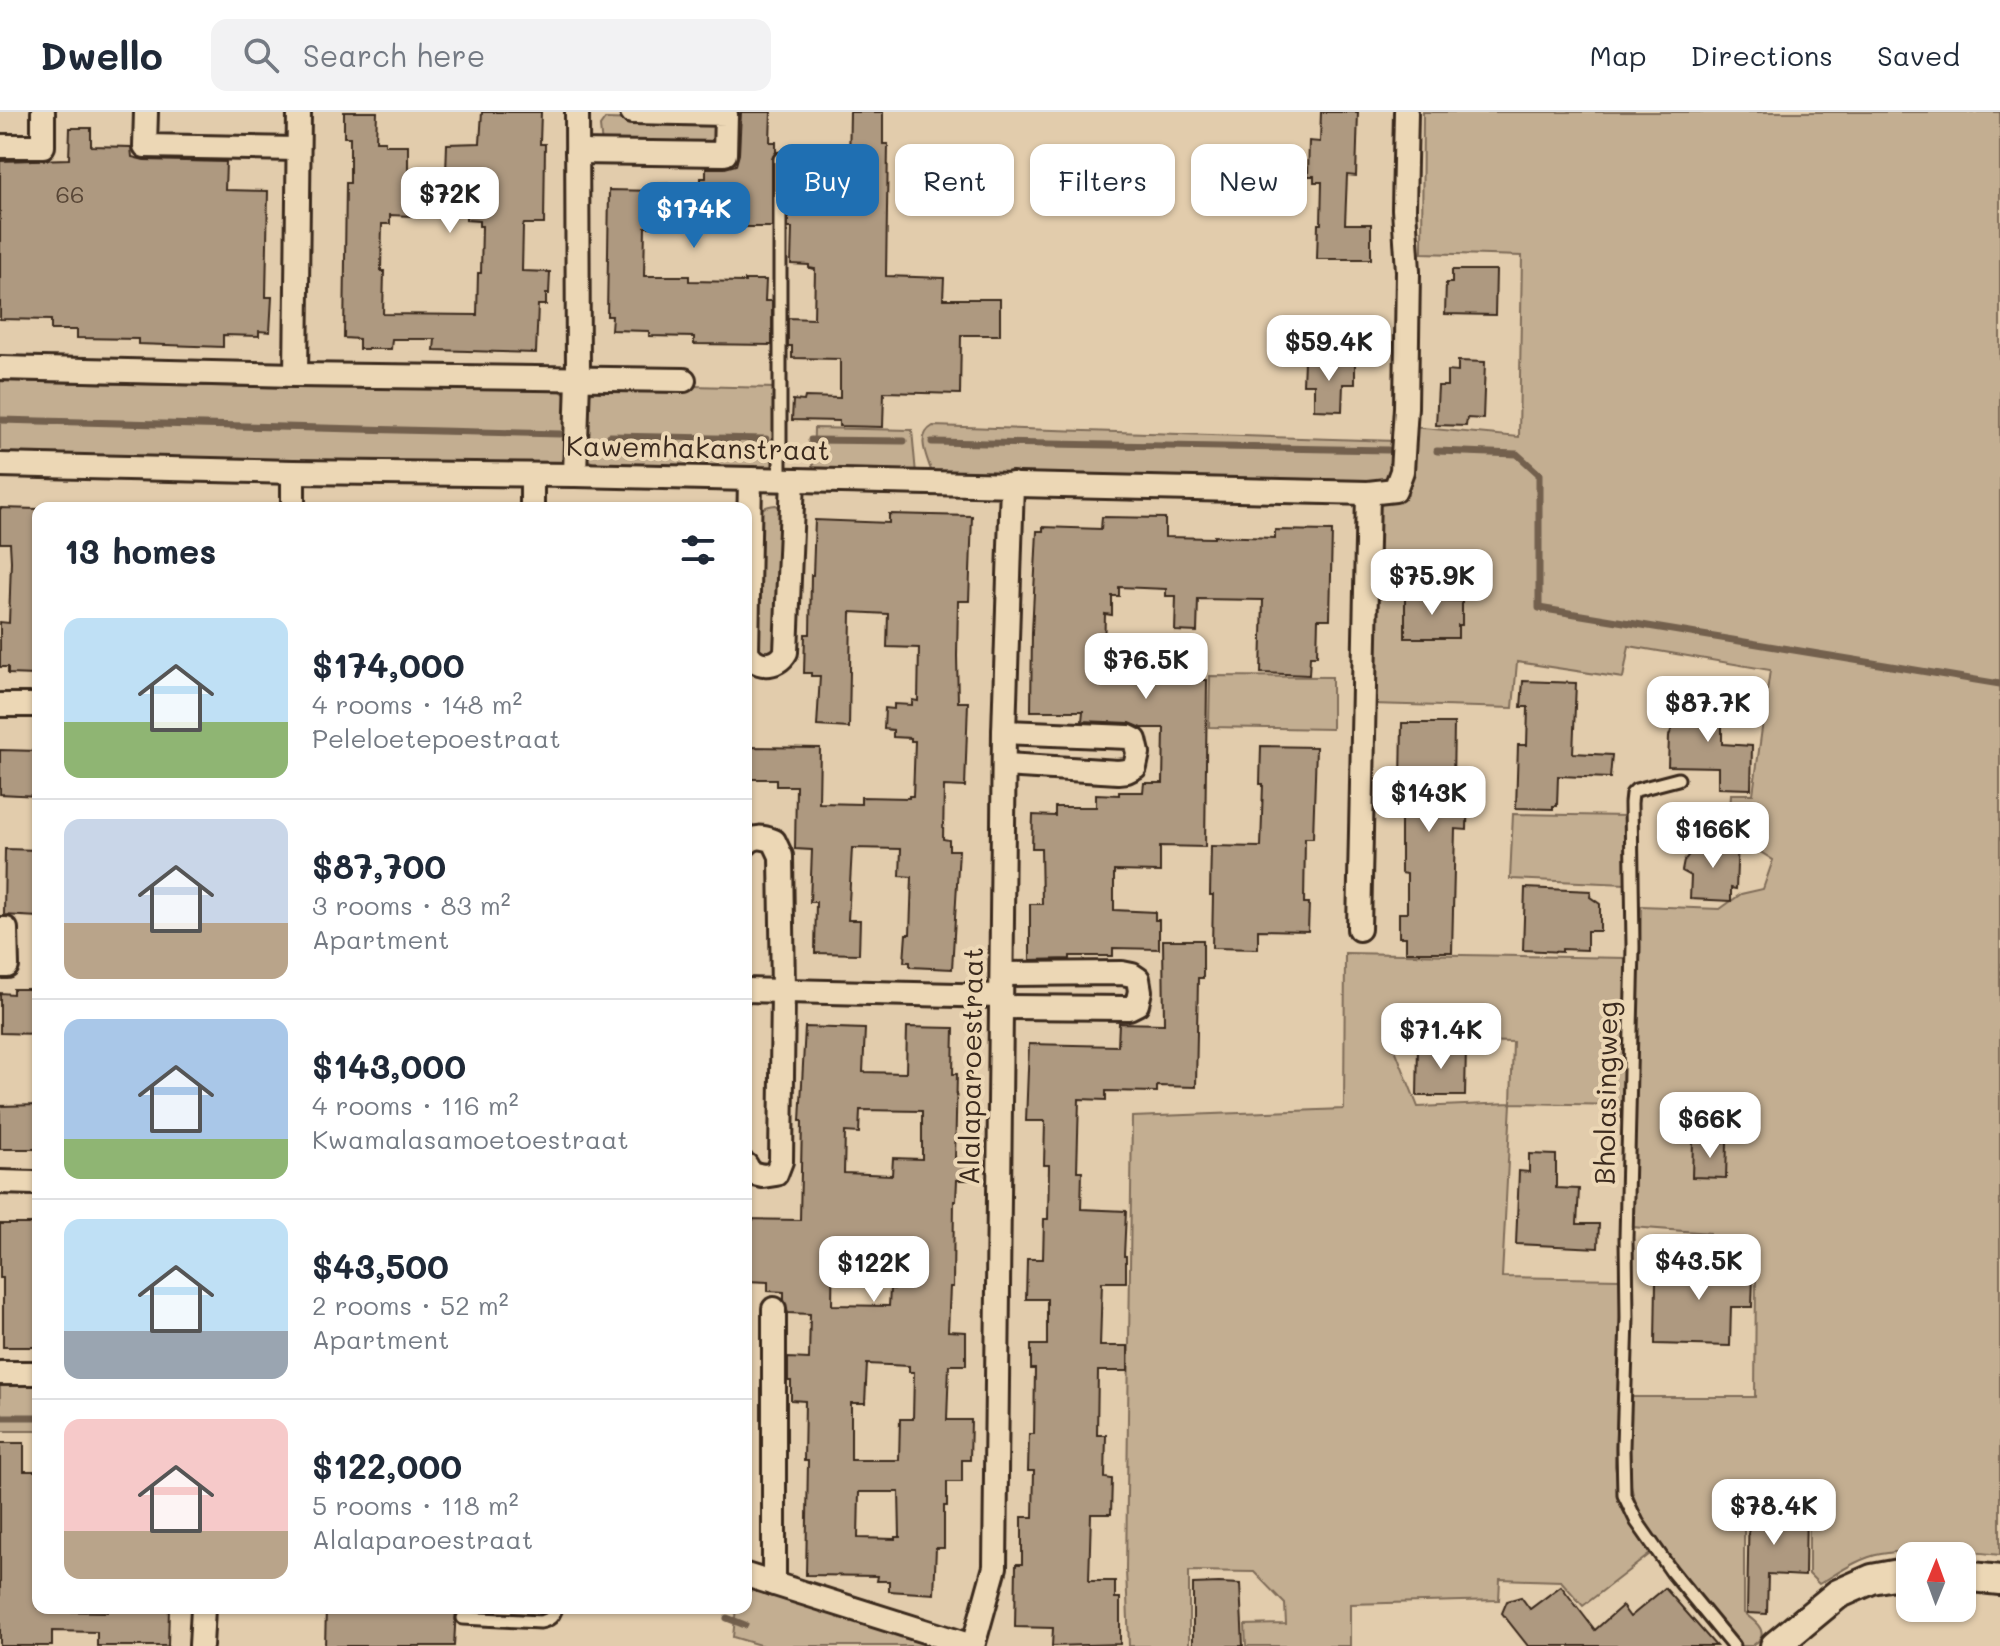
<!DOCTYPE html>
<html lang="en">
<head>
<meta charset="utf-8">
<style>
	:root { --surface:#fff; --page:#f2f2f3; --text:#1f2937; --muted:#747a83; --line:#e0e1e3; --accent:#1f6fb2 }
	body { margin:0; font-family:Mali,sans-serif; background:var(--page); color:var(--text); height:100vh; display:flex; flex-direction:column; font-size:30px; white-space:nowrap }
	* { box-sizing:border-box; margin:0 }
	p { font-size:26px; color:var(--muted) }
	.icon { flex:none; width:44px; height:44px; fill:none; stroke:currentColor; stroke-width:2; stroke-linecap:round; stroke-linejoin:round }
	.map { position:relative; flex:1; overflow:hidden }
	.panel { position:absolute; left:32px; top:390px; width:720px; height:1112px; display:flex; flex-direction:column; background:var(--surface); border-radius:16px; box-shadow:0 2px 6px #0004 }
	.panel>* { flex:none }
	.hud { position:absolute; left:776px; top:32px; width:760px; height:72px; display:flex; gap:16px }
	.needle { width:52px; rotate:1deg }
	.fabs { position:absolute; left:1896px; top:1430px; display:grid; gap:16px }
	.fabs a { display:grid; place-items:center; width:80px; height:80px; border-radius:16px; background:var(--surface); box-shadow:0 2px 6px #0004; font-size:40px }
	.price { position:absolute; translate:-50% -68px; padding:0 18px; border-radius:16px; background:#fff; color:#222; font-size:26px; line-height:52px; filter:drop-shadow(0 2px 4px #0008) }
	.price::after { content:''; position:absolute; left:50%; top:48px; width:24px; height:18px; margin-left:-12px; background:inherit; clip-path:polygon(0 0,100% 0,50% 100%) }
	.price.current { background:var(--accent); color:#fff }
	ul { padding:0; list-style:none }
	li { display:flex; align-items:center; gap:24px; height:200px; padding:0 32px }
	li+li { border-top:2px solid var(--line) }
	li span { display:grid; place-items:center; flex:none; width:224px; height:160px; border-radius:16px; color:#555 }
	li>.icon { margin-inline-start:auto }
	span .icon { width:96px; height:96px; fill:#fffc; stroke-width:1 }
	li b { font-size:34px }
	h2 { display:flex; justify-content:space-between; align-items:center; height:96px; padding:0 32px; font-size:34px }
	.pill { padding:0 28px; border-radius:16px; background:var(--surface); box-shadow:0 2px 6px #0004; font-size:28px; line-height:72px }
	.pill.current { background:var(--accent); color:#fff }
	header { display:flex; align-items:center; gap:48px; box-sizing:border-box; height:112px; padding:0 40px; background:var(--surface); border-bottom:2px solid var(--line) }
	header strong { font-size:38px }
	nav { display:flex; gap:44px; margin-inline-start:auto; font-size:28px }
	.search { width:560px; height:72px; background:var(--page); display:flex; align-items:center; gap:20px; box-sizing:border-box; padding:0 28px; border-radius:16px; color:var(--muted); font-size:30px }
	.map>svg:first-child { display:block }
	.green { fill:#c3ae91; stroke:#7f6c58; stroke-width:2; fill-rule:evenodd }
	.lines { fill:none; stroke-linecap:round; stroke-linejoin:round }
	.stream { stroke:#73614e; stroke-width:7 }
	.building { fill:#ae9980; stroke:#3b2a1e; stroke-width:2; fill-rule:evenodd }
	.service-casing { stroke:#3b2a1e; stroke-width:17 }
	.minor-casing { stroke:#3b2a1e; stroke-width:28 }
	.tertiary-casing { stroke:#3b2a1e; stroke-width:34 }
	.service { stroke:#ecd7b5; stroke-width:11 }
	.minor { stroke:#ecd7b5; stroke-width:22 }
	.tertiary { stroke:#ecd7b5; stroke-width:28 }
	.labels { text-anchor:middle; stroke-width:8; stroke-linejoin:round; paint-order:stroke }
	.number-label { font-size:24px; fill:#584636 }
	.street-label { font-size:28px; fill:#3b2a1e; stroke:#ecd7b5 }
</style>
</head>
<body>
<header>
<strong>Dwello</strong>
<div class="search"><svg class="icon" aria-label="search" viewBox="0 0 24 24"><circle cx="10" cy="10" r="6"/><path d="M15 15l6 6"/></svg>Search here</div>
<nav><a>Map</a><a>Directions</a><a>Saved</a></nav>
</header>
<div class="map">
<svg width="2000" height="1534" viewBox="0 0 2000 1534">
	<rect width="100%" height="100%" fill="#e2ccac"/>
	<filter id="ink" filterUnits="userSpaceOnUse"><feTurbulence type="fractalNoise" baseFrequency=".0125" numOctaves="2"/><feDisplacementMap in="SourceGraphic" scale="16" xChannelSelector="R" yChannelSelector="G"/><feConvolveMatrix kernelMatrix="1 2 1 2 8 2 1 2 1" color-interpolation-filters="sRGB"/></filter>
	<g filter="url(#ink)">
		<g class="green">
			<path d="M1423,0H2000V1443C1963,1439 1917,1435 1881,1442C1858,1446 1838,1461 1819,1472L1809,1462V1382L1744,1380V1501C1750,1506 1765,1515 1761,1525C1760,1529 1755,1531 1752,1534H1740L1653,1423C1646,1412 1638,1402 1635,1389C1624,1356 1630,1319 1631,1285H1755L1756,1160L1711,1156L1710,1121L1632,1115L1641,794L1720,797L1741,782L1763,777L1773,748L1729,720L1731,682H1753L1770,558L1629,534L1623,566L1517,550L1513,596L1372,592L1374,399C1387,384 1396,393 1408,383L1412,315L1519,325L1522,144L1422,141Z"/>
			<polygon points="605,7 714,10 720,12 721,34 602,33 600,14"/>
			<polygon points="0,269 293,276 558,277 567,284 566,345 562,351 556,354 0,344"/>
			<path d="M610,272L776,276L774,357L604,353C594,352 589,351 584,342L586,288L592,280Z"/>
			<path d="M933,314L1396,329L1391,365L1383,372L932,361C927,345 915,324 933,314Z"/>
			<polygon points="814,316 912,318 916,362 813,359"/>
			<path d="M776,393L782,397L779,541L758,548L755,406C760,396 765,394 776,393Z"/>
			<polygon points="1210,564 1332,565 1332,617 1209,615"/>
			<polygon points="1513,702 1626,704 1628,727 1626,772 1510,767"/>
			<path d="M1345,841L1627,846L1622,993L1511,991L1502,1165L1621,1167L1615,1354L1622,1394L1631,1412L1650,1442L1583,1494L1561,1469L1500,1467L1499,1488L1350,1492V1534H1246L1245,1513L1286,1512L1285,1492L1254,1460L1189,1459V1534H1129L1126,1458L1132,1005L1344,997ZM1391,927L1513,930L1511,991L1418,995Z"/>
			<polygon points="26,1271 38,1271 38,1319 0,1319 0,1273"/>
			<polygon points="746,1472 940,1534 763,1534 733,1525 736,1496 746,1496"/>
		</g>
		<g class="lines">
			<g class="stream">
				<polyline points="0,308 560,322"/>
				<polyline points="610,324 766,327"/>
				<polyline points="811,328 904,329"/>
				<polyline points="932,330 1388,338"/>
				<polyline points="1437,339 1517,342 1539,362 1539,496 2000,572"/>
				<polyline points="0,1305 38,1305"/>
				<polyline points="727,1506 745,1513"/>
			</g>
		</g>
		<g class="building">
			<polygon points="344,0 377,0 376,29 385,29 385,33 408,33 408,77 412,78 411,104 390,103 390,112 382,112 381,159 384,159 383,202 477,203 478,161 481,161 482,114 479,114 479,109 466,108 466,64 446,61 447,32 480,31 482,0 541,0 540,32 545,32 544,112 524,112 523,114 522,159 550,160 549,182 546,182 546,193 538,193 536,241 434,238 435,227 392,227 391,237 359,237 359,227 344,226 346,71 350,71 350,25 344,25"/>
			<polygon points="741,0 771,0 770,30 776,30 776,40 772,47 772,115 735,115 735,109 688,109 688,115 645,115 644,164 689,164 689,169 745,170 745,168 766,168 765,189 772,189 772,233 694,232 694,225 649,224 649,219 611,218 612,204 607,204 609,78 656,79 656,72 701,71 701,66 706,66 706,56 725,56 736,53 739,42"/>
			<polygon points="850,0 883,0 883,32 888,32 886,164 944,166 943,187 1000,187 1000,223 961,223 960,282 884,280 883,315 839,314 839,309 792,308 793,288 804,289 805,285 840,286 840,247 792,246 792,234 788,234 788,206 814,207 815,157 809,156 809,153 791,152 792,116 788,116 788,52 849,53"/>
			<polygon points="1321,0 1358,0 1356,64 1347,63 1345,112 1371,112 1371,147 1317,147 1318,112 1321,112 1322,70 1314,70 1314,64 1308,64 1309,29 1320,30"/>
			<polygon points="70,16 91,16 91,34 131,35 132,45 144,48 226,50 225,78 268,79 266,185 272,185 270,220 259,219 259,224 223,223 223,235 138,232 138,227 77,226 77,218 51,218 51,208 0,207 0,49 69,47"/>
			<polygon points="1452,158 1496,158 1495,203 1445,202 1446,171 1452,171"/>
			<polygon points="1304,249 1355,251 1355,272 1343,272 1342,299 1314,298 1314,272 1303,272"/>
			<polygon points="1458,249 1485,250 1483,307 1467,306 1466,314 1436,313 1438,274 1447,274 1447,259 1458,260"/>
			<polygon points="0,396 38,397 38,562 36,563 8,562 8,555 0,555 0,510 9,511 11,449 10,431 0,431"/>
			<polygon points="889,402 972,404 969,489 958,489 957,544 958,590 968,590 965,675 944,674 943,727 949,728 949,738 959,738 952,857 910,855 910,850 904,850 906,822 910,822 912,765 900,764 901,737 852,736 848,808 860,808 859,842 815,841 816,790 810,790 812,738 795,737 796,674 776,674 776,667 746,667 746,635 820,636 819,691 861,692 861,685 909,686 909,684 913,684 915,629 911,629 911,626 893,625 893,618 884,617 885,596 894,597 894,592 912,593 912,588 918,589 919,536 887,535 888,502 851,500 849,616 817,614 820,564 811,564 811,561 804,561 805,522 810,522 811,463 813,463 815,408 889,411"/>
			<polygon points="1102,405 1165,406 1165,425 1214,426 1214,424 1275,426 1275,418 1332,419 1330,507 1318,507 1317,544 1310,544 1309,563 1261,561 1263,488 1198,487 1197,520 1175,519 1176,484 1166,484 1166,477 1119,475 1119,484 1112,484 1112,503 1105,502 1104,539 1119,540 1118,547 1162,547 1161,567 1207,568 1205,735 1160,734 1160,760 1114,759 1114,798 1155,800 1155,808 1159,808 1159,837 1113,836 1113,844 1070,844 1070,847 1030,848 1030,792 1042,792 1041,736 1032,736 1033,703 1055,704 1055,695 1096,695 1096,682 1119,683 1119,680 1143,680 1144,671 1163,671 1164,616 1142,616 1130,611 1082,609 1083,599 1031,599 1032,520 1037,419 1043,419 1043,415 1101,417"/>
			<polygon points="1405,481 1432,482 1432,488 1462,489 1462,513 1458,513 1458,526 1405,526"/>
			<polygon points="1523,569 1576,571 1573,641 1612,643 1610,666 1558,664 1557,694 1553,694 1553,697 1516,696 1518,633 1527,633 1528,595 1521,595"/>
			<polygon points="1680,587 1722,588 1722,632 1752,634 1751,677 1718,676 1718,655 1668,654 1669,624 1680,596"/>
			<polygon points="1402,611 1454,611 1453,673 1468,673 1467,718 1455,717 1452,840 1406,840 1406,825 1399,825 1399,801 1407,801 1407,762 1401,761 1401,701 1393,700 1394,671 1401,671"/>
			<polygon points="1261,634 1316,635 1313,726 1305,726 1304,791 1309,791 1308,819 1258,818 1258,837 1212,836 1213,783 1210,783 1211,734 1261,735 1263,672 1260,672"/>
			<polygon points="0,638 38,639 38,684 0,682"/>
			<polygon points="1703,726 1738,728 1736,777 1731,776 1731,789 1690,787 1691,764 1682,759 1684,749 1691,740 1703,740"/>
			<polygon points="5,737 38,738 38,805 4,803"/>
			<polygon points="1525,776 1591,779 1590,785 1600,792 1600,819 1587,819 1587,838 1562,837 1562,840 1523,838"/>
			<polygon points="1163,828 1203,828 1203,866 1198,866 1196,975 1157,974 1157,980 1106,979 1106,988 1079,987 1077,1059 1082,1059 1081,1097 1126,1099 1124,1144 1126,1144 1126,1170 1102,1170 1100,1234 1128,1234 1128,1259 1098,1259 1097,1323 1106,1323 1105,1366 1112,1367 1111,1402 1091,1402 1089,1469 1115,1469 1115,1486 1120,1486 1120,1532 1052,1534 1053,1516 1015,1515 1016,1452 1022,1452 1022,1405 1033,1405 1034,1359 1028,1359 1029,1322 1034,1322 1035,1257 1031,1257 1031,1233 1047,1233 1047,1187 1026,1187 1027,1147 1043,1147 1044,1107 1048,1107 1049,1053 1044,1053 1045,1009 1026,1009 1029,932 1118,934 1119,911 1164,912"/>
			<polygon points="13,877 38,877 38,922 0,921 0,881 13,882"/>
			<path d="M805,915L865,917L863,960L906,961L907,915L954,916L953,962H957L955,1048H969V1068H957L956,1089H954L953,1175H950L948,1219L966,1220V1253H949L947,1308H971L970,1348H962V1370H947V1394H944V1436H936L934,1482L889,1479V1469H877L878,1464L806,1463L808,1349H804L805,1289L791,1288V1269H788V1246L809,1247L810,1202L788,1201L784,1188V1180L768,1179V1170L746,1169V1107L800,1108L802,1009H800ZM860,998L922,999V1047L893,1046L892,1063L844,1061L845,1020L859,1021ZM833,1130L909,1133L910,1177H890L889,1194L832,1193ZM867,1252L909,1254V1260H914L913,1307H900L899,1348H851V1291H865ZM859,1380H899L900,1425H895V1427L858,1426Z"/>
			<polygon points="1418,933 1466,934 1465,984 1417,984"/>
			<polygon points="38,993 38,1037 0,1037 0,994"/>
			<polygon points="1693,1029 1727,1030 1726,1066 1692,1065"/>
			<polygon points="1529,1042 1556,1043 1556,1076 1579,1077 1577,1112 1599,1112 1598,1136 1516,1132 1519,1059 1529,1060"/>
			<polygon points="0,1112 38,1112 38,1235 3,1235 3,1166 0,1166"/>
			<polygon points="1682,1125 1706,1127 1704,1163 1753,1164 1752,1195 1731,1195 1730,1234 1655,1232 1656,1170 1679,1171"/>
			<polygon points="0,1331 24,1331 24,1359 38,1359 38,1496 52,1496 52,1499 108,1500 108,1496 169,1496 168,1534 97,1534 97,1520 52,1519 52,1534 0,1534"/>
			<polygon points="1749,1389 1806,1390 1805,1464 1768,1462 1767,1502 1747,1501"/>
			<polygon points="1219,1471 1240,1472 1243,1534 1193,1534 1193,1472"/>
			<polygon points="1561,1474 1595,1518 1622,1494 1630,1505 1665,1476 1716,1534 1528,1534 1502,1501 1507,1489 1521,1485 1530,1497"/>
			<polygon points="326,1496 456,1496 454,1534 325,1534"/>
		</g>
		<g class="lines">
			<g class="service-casing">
				<g id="service">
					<polyline points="780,368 780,47"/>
					<polyline points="1678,667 1636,678 1632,682 1631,691 1633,835 1626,1126 1627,1206 1623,1335 1624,1383 1637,1410 1672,1460 1733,1534"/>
					<path d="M463,1506L540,1510C550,1508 553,1505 556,1496"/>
				</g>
			</g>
			<g class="minor-casing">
				<g id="minor">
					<polyline points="146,0 145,34 298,37"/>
					<polyline points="0,34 43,34 43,0"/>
					<polyline points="577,40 725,42 726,2 632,0"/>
					<polyline points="0,256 296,263 684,268"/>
					<polyline points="296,263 299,0"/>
					<polyline points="0,353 293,360 575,363 1368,381 1395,378 1402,359 1406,295 1408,159 1404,97 1406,0"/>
					<polyline points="293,360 293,396"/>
					<polyline points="575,363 578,266 577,0"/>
					<path d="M750,367L747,539C754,556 777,557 786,540L793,368"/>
					<polyline points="532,396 532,363"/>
					<polyline points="0,593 38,593"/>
					<polyline points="1004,620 1129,625 1135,628 1138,641 1135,655 1127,659 1118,660 1005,653"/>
					<path d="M746,732C755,723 763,725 774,729L781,744L783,879L781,1049L776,1062L763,1064L750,1061L746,1053"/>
					<polyline points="0,817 6,817 7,854 0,854"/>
					<polyline points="1359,817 1368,381"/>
					<polyline points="746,878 1001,884"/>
					<polyline points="1001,895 1129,896 1137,892 1140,879 1138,867 1132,863 1122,861 1002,862"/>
					<polyline points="0,1070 34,1071"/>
					<polyline points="774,1197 774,1472"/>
					<polyline points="0,1261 38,1261"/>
					<polyline points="746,1463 972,1534"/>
					<polyline points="201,1534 203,1496"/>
					<polyline points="973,1534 995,1455 1004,620 1012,372"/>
				</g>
			</g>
			<g class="tertiary-casing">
				<g id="tertiary">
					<polyline points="1962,1464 2000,1468"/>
					<polyline points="1775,1534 1838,1482 1872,1467 1910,1460"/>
				</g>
			</g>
			<use href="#service" class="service"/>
			<use href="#minor" class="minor"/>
			<use href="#tertiary" class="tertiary"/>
		</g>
	</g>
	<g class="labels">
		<g class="number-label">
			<text x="70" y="91">66</text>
		</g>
		<g class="street-label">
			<text transform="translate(698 336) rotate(1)" y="10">Kawemhakanstraat</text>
			<text transform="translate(971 954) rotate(-89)" y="10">Alalaparoestraat</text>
			<text transform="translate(1606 981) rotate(-89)" y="10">Bholasingweg</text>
		</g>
	</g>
</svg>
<div class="fabs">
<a><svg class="needle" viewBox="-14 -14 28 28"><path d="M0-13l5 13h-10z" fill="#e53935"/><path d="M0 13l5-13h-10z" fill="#747a83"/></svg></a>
</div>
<b class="price" style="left:450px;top:123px">$72K</b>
<b class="price current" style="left:694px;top:138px">$174K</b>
<b class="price" style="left:1329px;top:271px">$59.4K</b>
<b class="price" style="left:1432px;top:505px">$75.9K</b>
<b class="price" style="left:1146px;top:589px">$76.5K</b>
<b class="price" style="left:1708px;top:632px">$87.7K</b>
<b class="price" style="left:1429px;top:722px">$143K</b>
<b class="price" style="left:1713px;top:758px">$166K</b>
<b class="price" style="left:1441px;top:959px">$71.4K</b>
<b class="price" style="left:1710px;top:1048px">$66K</b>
<b class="price" style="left:1699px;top:1190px">$43.5K</b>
<b class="price" style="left:874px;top:1192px">$122K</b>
<b class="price" style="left:1774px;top:1435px">$78.4K</b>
<div class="hud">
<a class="pill current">Buy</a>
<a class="pill">Rent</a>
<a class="pill">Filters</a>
<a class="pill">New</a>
</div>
<section class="panel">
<h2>13 homes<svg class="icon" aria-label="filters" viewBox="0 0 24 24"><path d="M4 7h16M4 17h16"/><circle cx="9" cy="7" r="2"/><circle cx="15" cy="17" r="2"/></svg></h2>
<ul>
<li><span style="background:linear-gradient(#bfe0f5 65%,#8fb573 0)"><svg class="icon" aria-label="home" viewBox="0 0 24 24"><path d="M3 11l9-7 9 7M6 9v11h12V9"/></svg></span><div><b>$174,000</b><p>4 rooms · 148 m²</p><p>Peleloetepoestraat</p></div></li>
<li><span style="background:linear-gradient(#c9d6e8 65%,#b9a48a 0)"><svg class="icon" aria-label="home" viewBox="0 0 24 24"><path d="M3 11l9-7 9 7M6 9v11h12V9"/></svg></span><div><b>$87,700</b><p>3 rooms · 83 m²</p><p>Apartment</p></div></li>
<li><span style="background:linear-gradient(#a9c7e8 75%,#8fb573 0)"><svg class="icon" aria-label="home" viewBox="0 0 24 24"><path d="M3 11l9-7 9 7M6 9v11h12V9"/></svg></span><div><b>$143,000</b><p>4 rooms · 116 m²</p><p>Kwamalasamoetoestraat</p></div></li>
<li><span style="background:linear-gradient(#bfe0f5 70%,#9aa5b1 0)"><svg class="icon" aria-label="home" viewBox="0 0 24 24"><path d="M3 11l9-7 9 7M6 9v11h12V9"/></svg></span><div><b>$43,500</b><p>2 rooms · 52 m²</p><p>Apartment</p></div></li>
<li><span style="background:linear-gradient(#f6c9c9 70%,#b9a48a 0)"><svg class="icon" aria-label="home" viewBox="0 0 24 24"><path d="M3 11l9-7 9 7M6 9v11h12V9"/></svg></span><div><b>$122,000</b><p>5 rooms · 118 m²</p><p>Alalaparoestraat</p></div></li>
</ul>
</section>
</div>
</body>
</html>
